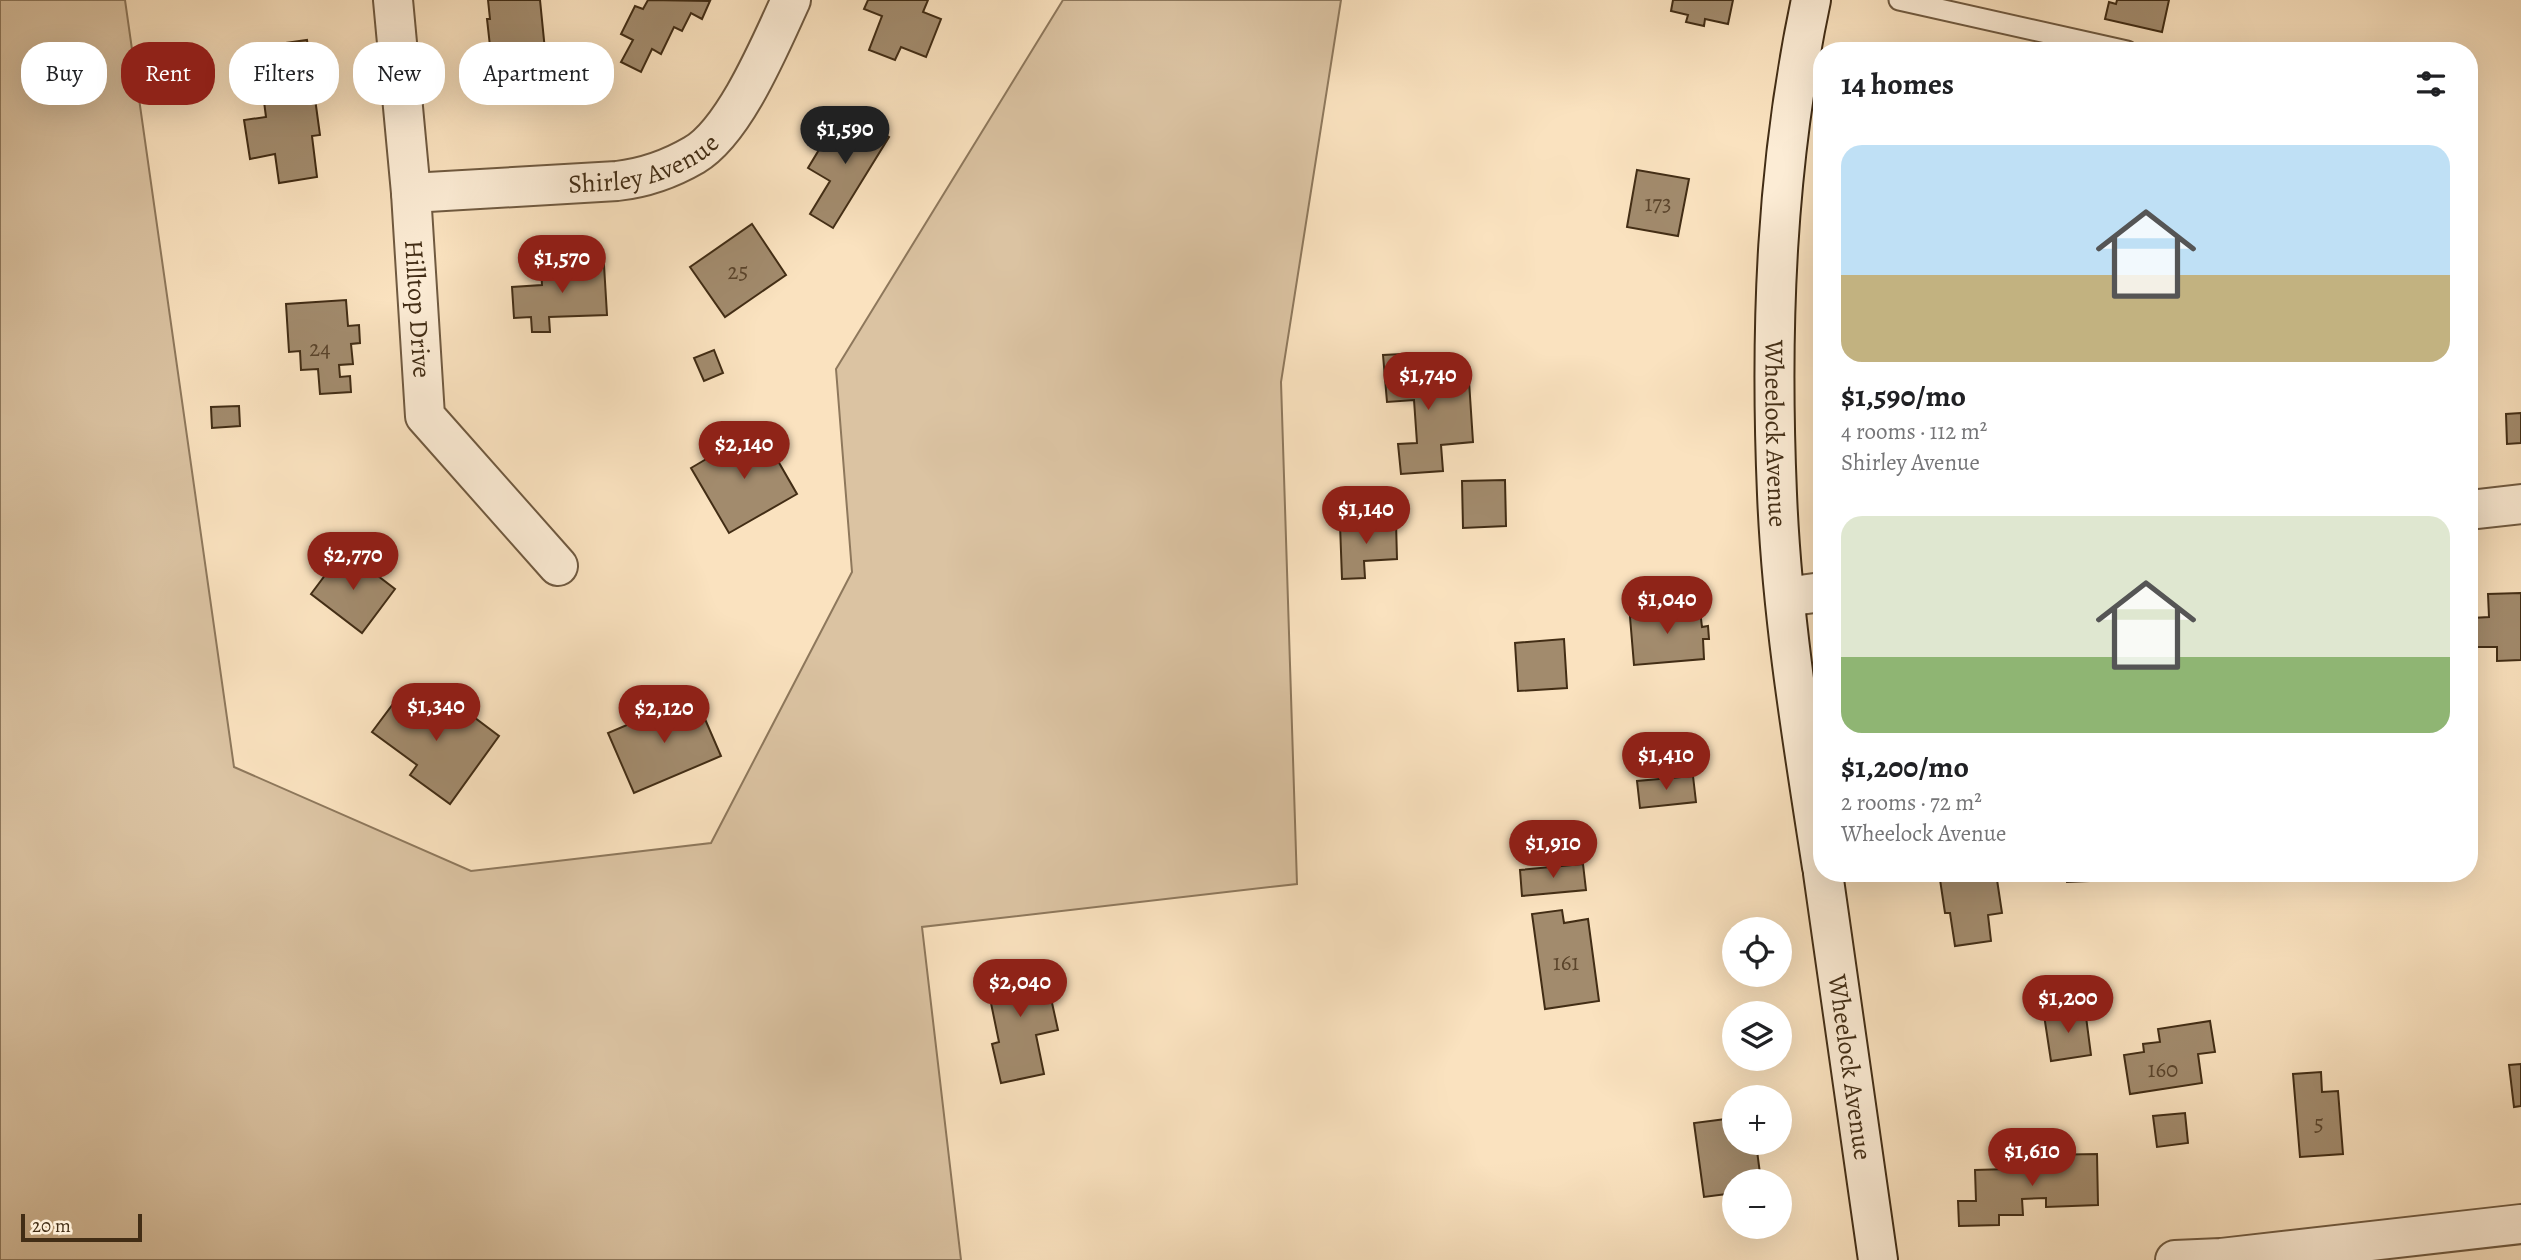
<!DOCTYPE html>
<html lang="en">
<head>
<meta charset="utf-8">
<style>
	:root { --surface:#fff; --page:#f2f2f2; --text:#202124; --muted:#757577; --accent:#8f2418 }
	body { margin:0; font-family:Alegreya,serif; background:var(--page); color:var(--text); height:100vh; display:flex; flex-direction:column; font-size:26px; white-space:nowrap }
	* { box-sizing:border-box; margin:0 }
	p { font-size:23px; color:var(--muted) }
	.icon { flex:none; width:38px; height:38px; fill:none; stroke:currentColor; stroke-width:2; stroke-linecap:round; stroke-linejoin:round }
	.map { position:relative; flex:1; overflow:hidden }
	.drawer { position:absolute; left:1813px; top:42px; width:665px; height:840px; display:flex; flex-direction:column; background:var(--surface); border-radius:28px; box-shadow:0 7px 28px #0002 }
	.drawer>* { flex:none }
	.guide { position:absolute; left:21px; top:42px; width:665px; height:63px; display:flex; gap:14px }
	.controls { position:absolute; left:1722px; top:917px; display:grid; gap:14px }
	.controls a { display:grid; place-items:center; width:70px; height:70px; border-radius:50%; background:var(--surface); box-shadow:0 7px 28px #0002; font-size:35px }
	.scale { position:absolute; left:21px; bottom:18px; width:121px; box-sizing:border-box; padding-left:7px; border:4px solid #422d15; border-top:0; font-size:19px; line-height:24px; white-space:nowrap; color:#422d15; -webkit-text-stroke:5px #fcecd5; paint-order:stroke }
	.price { position:absolute; translate:-50% -60px; padding:0 16px; border-radius:24px; background:var(--accent); color:#fff; font-size:23px; line-height:46px; filter:drop-shadow(0 2px 4px #0008) }
	.price::after { content:''; position:absolute; left:50%; top:42px; width:21px; height:16px; margin-left:-10px; background:inherit; clip-path:polygon(0 0,100% 0,50% 100%) }
	.price.selected { background:#222; color:#fff }
	ul { padding:0; list-style:none }
	li { display:grid; align-content:center; gap:14px; height:371px; padding:0 28px }
	li span { display:grid; place-items:center; height:217px; border-radius:21px; color:#555 }
	li>.icon { margin-inline-start:auto }
	span .icon { width:126px; height:126px; fill:#fffc; stroke-width:1 }
	li b { font-size:30px }
	h2 { display:flex; justify-content:space-between; align-items:center; height:84px; padding:0 28px; font-size:30px }
	.pill { padding:0 24px; border-radius:28px; background:var(--surface); box-shadow:0 7px 28px #0002; font-size:24px; line-height:63px }
	.pill.selected { background:var(--accent); color:#fff }
	.map>svg:first-child { display:block }
	.green { fill:#dbc3a2; stroke:#8e785c; stroke-width:2 }
	.building { fill:#a28b6d; stroke:#422d15; stroke-width:2 }
	.lines { fill:none; stroke-linecap:round; stroke-linejoin:round }
	.lane-casing { stroke:#705a40; stroke-width:23 }
	.street-casing { stroke:#705a40; stroke-width:42 }
	.secondary-casing { stroke:#422d15; stroke-width:42 }
	.lane { stroke:#fcecd5; stroke-width:19 }
	.street { stroke:#fcecd5; stroke-width:38 }
	.secondary { stroke:#fcecd5; stroke-width:38 }
	.labels { text-anchor:middle; stroke-width:5; stroke-linejoin:round; paint-order:stroke }
	.number-label { font-size:23px; fill:#5a442b }
	.street-label { font-size:26px; fill:#422d15; stroke:#fcecd5 }
</style>
</head>
<body>
<div class="map">
<svg width="2521" height="1260" viewBox="0 0 2521 1260">
	<rect width="100%" height="100%" fill="#fae2bf"/>
	<filter id="stains"><feTurbulence type="fractalNoise" baseFrequency=".00286" numOctaves="4"/><feColorMatrix values="0 0 0 0 .2 0 0 0 0 .09 0 0 0 0 .02 0 0 0 .5 -.17"/></filter>
	<radialGradient id="worn" r=".72"><stop offset=".6" stop-color="#630" stop-opacity="0"/><stop offset="1" stop-color="#630" stop-opacity=".3"/></radialGradient>
	<polygon class="green" points="0,0 125,0 234,767 471,871 711,843 852,572 836,369 1063,0 1341,0 1281,382 1297,884 922,927 961,1260 0,1260"/>
	<g class="building">
		<polygon points="488,0 540,0 545,50 556,48 558,71 527,74 525,58 499,61 498,46 490,46 487,19 490,19"/>
		<polygon points="648,0 710,1 702,19 691,13 682,31 674,27 661,54 652,49 641,72 621,62 633,40 621,34 635,6 643,9"/>
		<polygon points="868,0 928,0 923,12 941,19 926,57 901,47 895,60 869,50 882,16 864,9"/>
		<polygon points="1673,0 1733,0 1728,24 1705,19 1704,26 1686,22 1688,15 1671,11"/>
		<polygon points="2117,0 2169,0 2162,32 2105,19 2109,2 2116,4"/>
		<polygon points="307,40 320,135 312,136 317,177 279,183 275,154 250,159 244,120 266,117 257,47"/>
		<polygon points="849,113 889,137 833,228 810,214 830,181 808,168 831,130 837,134"/>
		<polygon points="1637,170 1689,179 1678,236 1627,227"/>
		<polygon points="752,224 786,275 725,317 690,267"/>
		<polygon points="604,265 607,315 549,317 550,332 532,332 531,317 514,318 512,287 542,285 541,267"/>
		<polygon points="346,300 348,326 359,325 360,343 351,344 353,364 339,365 340,377 350,376 351,392 320,394 318,369 301,370 300,351 289,352 286,304"/>
		<polygon points="714,350 723,373 704,381 694,358"/>
		<polygon points="1423,353 1426,384 1469,381 1473,442 1441,445 1443,471 1401,474 1398,444 1417,443 1414,400 1387,402 1383,355"/>
		<polygon points="239,406 240,426 212,428 211,407"/>
		<polygon points="2521,413 2521,443 2507,444 2506,414"/>
		<polygon points="759,428 797,494 729,533 691,468"/>
		<polygon points="1505,480 1506,526 1463,528 1462,481"/>
		<polygon points="1396,522 1397,559 1364,561 1365,578 1342,579 1340,524"/>
		<polygon points="344,550 395,589 362,633 311,594"/>
		<polygon points="2521,593 2521,660 2497,661 2497,647 2473,647 2472,618 2489,617 2488,594"/>
		<polygon points="1654,606 1655,614 1700,610 1702,627 1708,626 1709,639 1703,639 1704,659 1634,665 1630,617 1639,616 1638,607"/>
		<polygon points="1564,639 1567,688 1518,691 1515,643"/>
		<polygon points="405,688 448,720 459,706 499,736 450,804 410,775 417,765 372,732"/>
		<polygon points="695,696 721,756 634,793 608,733"/>
		<polygon points="1693,776 1696,802 1640,808 1637,781"/>
		<polygon points="1583,864 1586,890 1522,896 1520,870"/>
		<polygon points="1939,873 1996,873 2002,913 1988,915 1991,941 1955,946 1950,913 1945,913"/>
		<polygon points="2066,873 2088,873 2089,881 2067,882"/>
		<polygon points="1562,910 1564,923 1588,919 1599,1001 1545,1009 1532,914"/>
		<polygon points="1043,962 1058,1030 1036,1035 1044,1074 1001,1083 992,1044 999,1042 985,974"/>
		<polygon points="2085,1009 2091,1055 2051,1061 2044,1015"/>
		<polygon points="2210,1021 2215,1052 2198,1054 2202,1083 2130,1094 2124,1055 2144,1052 2143,1044 2160,1042 2158,1029"/>
		<polygon points="2521,1064 2521,1106 2514,1107 2509,1065"/>
		<polygon points="2321,1072 2322,1092 2338,1091 2343,1154 2300,1157 2293,1074"/>
		<polygon points="2185,1113 2188,1143 2157,1147 2153,1116"/>
		<polygon points="1734,1118 1734,1143 1756,1143 1761,1181 1734,1181 1734,1193 1704,1197 1694,1123"/>
		<polygon points="2097,1154 2098,1205 2046,1207 2046,1198 2022,1199 2023,1215 1999,1215 1999,1225 1959,1226 1958,1201 1976,1201 1975,1170 2040,1168 2039,1155"/>
	</g>
	<g class="lines">
		<g class="lane-casing">
			<polyline id="lane" points="1899,0 2127,51"/>
		</g>
		<g class="street-casing">
			<g id="street">
				<path id="s1" d="M393,0L411,193L425,416L558,566"/>
				<path id="s2" d="M411,193L617,181C644,178 670,169 694,155C735,131 771,43 791,0"/>
				<polyline points="2469,510 2521,504"/>
				<polyline points="1785,597 1822,592"/>
				<polyline points="2175,1260 2221,1258 2521,1224"/>
			</g>
		</g>
		<g class="secondary-casing">
			<g id="secondary">
				<path id="s3" d="M1811,0C1776,165 1770,327 1777,494C1782,619 1803,744 1822,867"/>
				<path id="s4" d="M1823,873L1878,1260"/>
			</g>
		</g>
		<use href="#lane" class="lane"/>
		<use href="#street" class="street"/>
		<use href="#secondary" class="secondary"/>
	</g>
	<g class="labels">
		<g class="number-label">
			<text x="1658" y="211">173</text>
			<text x="738" y="279">25</text>
			<text x="320" y="356">24</text>
			<text x="1566" y="970">161</text>
			<text x="2163" y="1077">160</text>
			<text x="2319" y="1131">5</text>
		</g>
		<g class="street-label">
			<text dy="9" stroke="none"><textPath href="#s2" startOffset="236">Shirley Avenue</textPath></text>
			<text dy="9" stroke="none"><textPath href="#s1" startOffset="310">Hilltop Drive</textPath></text>
			<text dy="9" stroke="none"><textPath href="#s3" startOffset="436">Wheelock Avenue</textPath></text>
			<text dy="9" stroke="none"><textPath href="#s4" startOffset="196">Wheelock Avenue</textPath></text>
		</g>
	</g>
	<rect width="100%" height="100%" filter="url(#stains)"/>
	<rect width="100%" height="100%" fill="url(#worn)"/>
</svg>
<div class="controls">
<a><svg class="icon" aria-label="locate" viewBox="0 0 24 24"><circle cx="12" cy="12" r="6"/><path d="M12 2v4M12 18v4M2 12h4M18 12h4"/></svg></a>
<a><svg class="icon" aria-label="layers" viewBox="0 0 24 24"><path d="M12 4l9 5-9 5-9-5zM3 14l9 5 9-5"/></svg></a>
<a>+</a>
<a>−</a>
</div>
<div class="scale">20 m</div>
<b class="price selected" style="left:845px;top:166px">$1,590</b>
<b class="price" style="left:562px;top:295px">$1,570</b>
<b class="price" style="left:1428px;top:412px">$1,740</b>
<b class="price" style="left:744px;top:481px">$2,140</b>
<b class="price" style="left:1366px;top:546px">$1,140</b>
<b class="price" style="left:353px;top:592px">$2,770</b>
<b class="price" style="left:1667px;top:636px">$1,040</b>
<b class="price" style="left:436px;top:743px">$1,340</b>
<b class="price" style="left:664px;top:745px">$2,120</b>
<b class="price" style="left:1666px;top:792px">$1,410</b>
<b class="price" style="left:1553px;top:880px">$1,910</b>
<b class="price" style="left:1020px;top:1019px">$2,040</b>
<b class="price" style="left:2068px;top:1035px">$1,200</b>
<b class="price" style="left:2032px;top:1188px">$1,610</b>
<div class="guide">
<a class="pill">Buy</a>
<a class="pill selected">Rent</a>
<a class="pill">Filters</a>
<a class="pill">New</a>
<a class="pill">Apartment</a>
</div>
<section class="drawer">
<h2>14 homes<svg class="icon" aria-label="filters" viewBox="0 0 24 24"><path d="M4 7h16M4 17h16"/><circle cx="9" cy="7" r="2"/><circle cx="15" cy="17" r="2"/></svg></h2>
<ul>
<li><span style="background:linear-gradient(#bfe0f5 60%,#c2b280 0)"><svg class="icon" aria-label="home" viewBox="0 0 24 24"><path d="M3 11l9-7 9 7M6 9v11h12V9"/></svg></span><div><b>$1,590/mo</b><p>4 rooms · 112 m²</p><p>Shirley Avenue</p></div></li>
<li><span style="background:linear-gradient(#dfe7d0 65%,#8fb573 0)"><svg class="icon" aria-label="home" viewBox="0 0 24 24"><path d="M3 11l9-7 9 7M6 9v11h12V9"/></svg></span><div><b>$1,200/mo</b><p>2 rooms · 72 m²</p><p>Wheelock Avenue</p></div></li>
</ul>
</section>
</div>
</body>
</html>
